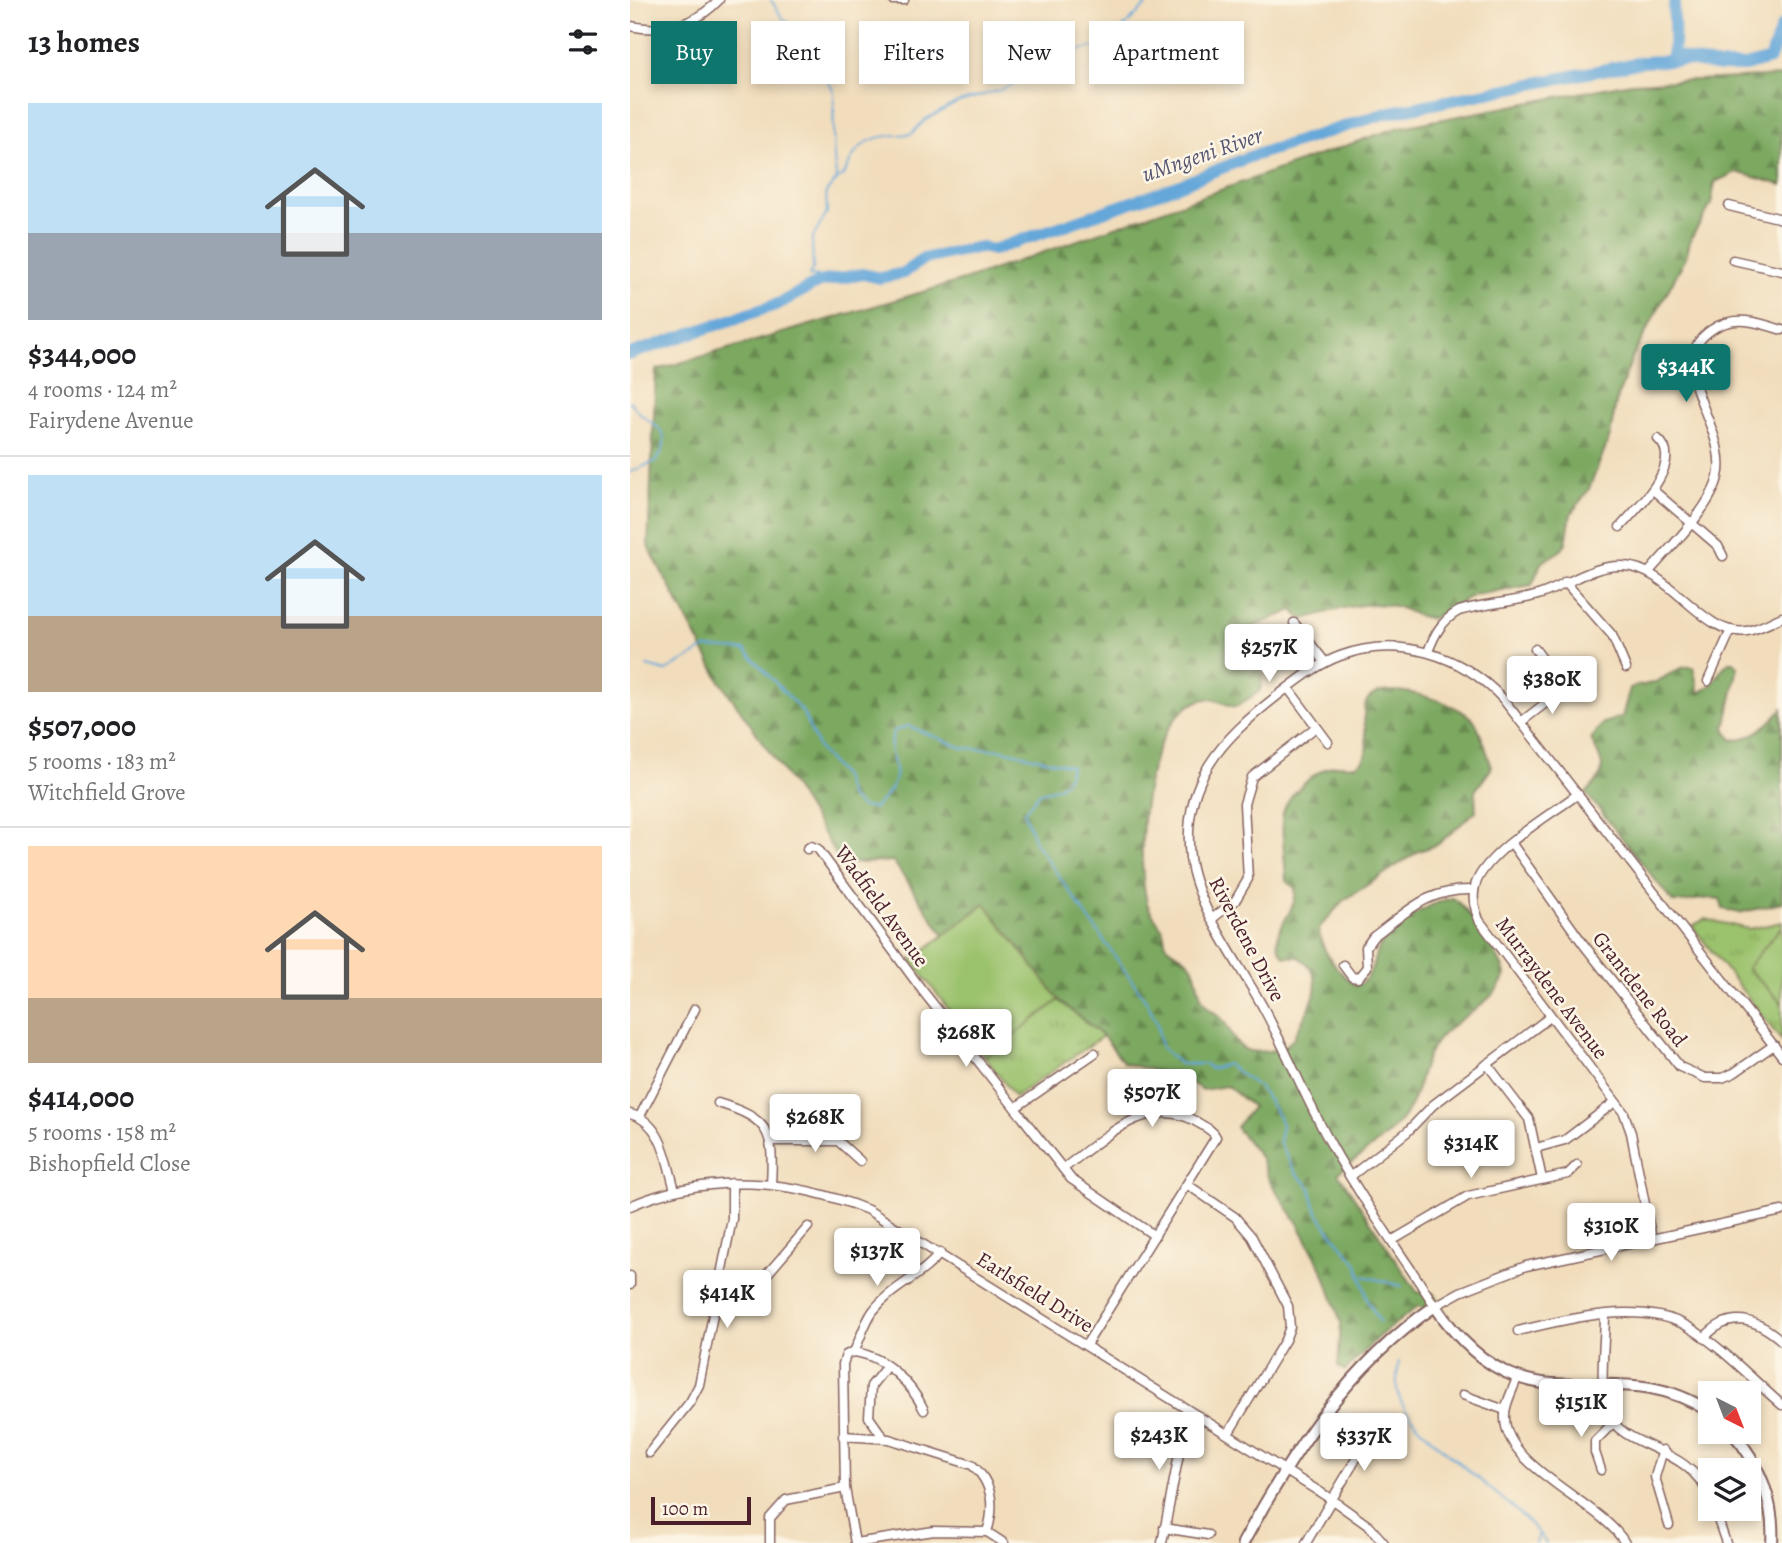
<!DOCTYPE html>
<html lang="en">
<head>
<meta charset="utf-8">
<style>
	:root { --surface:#fff; --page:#f2f2f2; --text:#202124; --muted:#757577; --line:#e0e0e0; --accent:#0f766e }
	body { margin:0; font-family:Alegreya,serif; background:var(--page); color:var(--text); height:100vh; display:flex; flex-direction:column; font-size:26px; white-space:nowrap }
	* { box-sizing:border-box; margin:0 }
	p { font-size:23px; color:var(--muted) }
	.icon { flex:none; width:38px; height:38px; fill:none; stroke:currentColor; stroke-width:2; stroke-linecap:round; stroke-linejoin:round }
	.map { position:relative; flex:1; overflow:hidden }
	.sheet { display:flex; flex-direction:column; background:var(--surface); width:630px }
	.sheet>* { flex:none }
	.guide { position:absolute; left:21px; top:21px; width:665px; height:63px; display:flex; gap:14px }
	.needle { width:46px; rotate:138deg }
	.fabs { position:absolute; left:1068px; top:1381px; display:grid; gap:14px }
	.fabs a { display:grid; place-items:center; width:63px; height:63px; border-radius:0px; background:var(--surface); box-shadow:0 4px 10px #0003; font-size:35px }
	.scale { position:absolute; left:21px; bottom:18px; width:100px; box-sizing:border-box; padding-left:7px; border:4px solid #4a1f2b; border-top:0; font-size:19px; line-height:24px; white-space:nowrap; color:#4a1f2b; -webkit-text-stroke:5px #fcf5e5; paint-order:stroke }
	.price { position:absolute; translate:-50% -60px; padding:0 16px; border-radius:7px; background:#fff; color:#222; font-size:23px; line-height:46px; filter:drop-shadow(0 2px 4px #0008) }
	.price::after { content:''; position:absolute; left:50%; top:42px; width:21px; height:16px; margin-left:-10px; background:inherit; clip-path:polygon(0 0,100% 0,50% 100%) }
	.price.selected { background:var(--accent); color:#fff }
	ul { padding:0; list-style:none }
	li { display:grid; align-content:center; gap:14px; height:371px; padding:0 28px }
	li+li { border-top:2px solid var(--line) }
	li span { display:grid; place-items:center; height:217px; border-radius:0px; color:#555 }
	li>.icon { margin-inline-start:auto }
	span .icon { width:126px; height:126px; fill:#fffc; stroke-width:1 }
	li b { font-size:30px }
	h2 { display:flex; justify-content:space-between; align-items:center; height:84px; padding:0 28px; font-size:30px }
	.pill { padding:0 24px; border-radius:0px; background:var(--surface); box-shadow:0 4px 10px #0003; font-size:24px; line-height:63px }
	.pill.selected { background:var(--accent); color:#fff }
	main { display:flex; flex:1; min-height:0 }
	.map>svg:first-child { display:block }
	.grass { fill:url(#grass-tufts); stroke:#72704c; stroke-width:2 }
	.forest { fill:url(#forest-firs); stroke:#636446; stroke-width:2 }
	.garden { fill:#9bc26d; stroke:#72704c; stroke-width:2 }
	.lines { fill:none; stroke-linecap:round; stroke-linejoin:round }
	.stream { stroke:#65a7d9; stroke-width:2 }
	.river { stroke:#65a7d9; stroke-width:12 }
	.street-casing { stroke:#84625e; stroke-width:11 }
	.secondary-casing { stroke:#84625e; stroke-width:14 }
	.street { stroke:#fff; stroke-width:8 }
	.secondary { stroke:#fff; stroke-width:10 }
	.labels { text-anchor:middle; stroke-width:5; stroke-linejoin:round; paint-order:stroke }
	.street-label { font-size:21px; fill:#4a1f2b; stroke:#fcf5e5 }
	.water-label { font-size:23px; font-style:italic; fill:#555571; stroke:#fcf5e5 }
</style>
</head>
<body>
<main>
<section class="sheet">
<h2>13 homes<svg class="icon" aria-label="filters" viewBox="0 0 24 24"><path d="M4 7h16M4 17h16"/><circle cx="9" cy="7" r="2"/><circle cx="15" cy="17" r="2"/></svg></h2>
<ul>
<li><span style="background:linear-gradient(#bfe0f5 60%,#9aa5b1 0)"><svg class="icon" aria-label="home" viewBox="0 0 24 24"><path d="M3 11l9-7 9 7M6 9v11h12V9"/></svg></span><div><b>$344,000</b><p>4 rooms · 124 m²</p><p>Fairydene Avenue</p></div></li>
<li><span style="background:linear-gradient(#bfe0f5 65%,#b9a48a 0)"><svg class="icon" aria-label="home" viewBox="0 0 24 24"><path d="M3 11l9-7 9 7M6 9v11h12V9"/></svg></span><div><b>$507,000</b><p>5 rooms · 183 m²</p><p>Witchfield Grove</p></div></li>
<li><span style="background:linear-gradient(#ffd9b3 70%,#b9a48a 0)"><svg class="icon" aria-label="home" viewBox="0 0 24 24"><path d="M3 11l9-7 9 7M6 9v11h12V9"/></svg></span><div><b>$414,000</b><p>5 rooms · 158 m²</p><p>Bishopfield Close</p></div></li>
</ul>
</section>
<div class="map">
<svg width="1152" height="1543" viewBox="0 0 1152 1543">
	<defs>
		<pattern id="grass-tufts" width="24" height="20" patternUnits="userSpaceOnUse" patternTransform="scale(1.75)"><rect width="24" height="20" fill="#9bc26d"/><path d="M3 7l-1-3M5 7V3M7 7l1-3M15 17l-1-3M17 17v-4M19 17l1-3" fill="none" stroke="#87a65f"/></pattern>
		<pattern id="forest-firs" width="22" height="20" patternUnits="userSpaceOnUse" patternTransform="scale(1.75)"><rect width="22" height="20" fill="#7ca860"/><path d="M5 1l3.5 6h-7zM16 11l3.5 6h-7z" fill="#68884f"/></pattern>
	</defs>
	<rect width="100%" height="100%" fill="#fcf5e5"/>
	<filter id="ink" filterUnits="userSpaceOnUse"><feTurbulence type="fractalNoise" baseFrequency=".0143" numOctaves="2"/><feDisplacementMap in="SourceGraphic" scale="14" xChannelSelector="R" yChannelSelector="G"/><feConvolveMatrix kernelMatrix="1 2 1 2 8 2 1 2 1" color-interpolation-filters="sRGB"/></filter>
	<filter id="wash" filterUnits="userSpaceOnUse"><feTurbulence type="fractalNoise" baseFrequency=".00686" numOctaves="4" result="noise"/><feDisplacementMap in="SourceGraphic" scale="28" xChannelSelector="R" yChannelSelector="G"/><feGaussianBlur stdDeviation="1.57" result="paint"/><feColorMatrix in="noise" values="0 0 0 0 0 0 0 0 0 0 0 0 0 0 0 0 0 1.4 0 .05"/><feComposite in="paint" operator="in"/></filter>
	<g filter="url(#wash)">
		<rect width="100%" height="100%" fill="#f1ddbc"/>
		<g class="grass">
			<polygon points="1075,919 1119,929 1152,922 1152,926 1118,968 1152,1003 1152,1041 1062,926"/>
			<polygon points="429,1000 473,1036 385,1097 355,1057"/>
		</g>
		<g class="forest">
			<path d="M1152,76V185L1106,172L1085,182L1081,205L1061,238L1056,257L1002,358L986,402L980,436L959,489L941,514L936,543L930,551L911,563L902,585L844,595L801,619C787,617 777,609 764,606C735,600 700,611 672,620L663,610L608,633V639L633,674L630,691L606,707C594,705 584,696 571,700C511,720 505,853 517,903C520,914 529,921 533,931C535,936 534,942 537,946C545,954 556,956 562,966C568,976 567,990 573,1001C577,1010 586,1012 592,1019C607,1037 603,1056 639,1051C649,1050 661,1045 665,1035C678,1008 702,981 669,957H656C631,935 670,913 665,888L656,881C656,868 650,823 653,813C658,794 684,772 702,766C712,762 723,770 732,761C745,748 725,710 740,697C760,680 829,703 844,721C847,724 862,763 861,769L845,791L846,811L808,844L789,851L713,901L689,928C689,950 709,973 726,986C746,976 740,962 750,946C765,924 797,904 822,898C835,904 873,961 875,975C864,1005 829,1015 809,1038C792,1058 792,1079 782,1102C768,1134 734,1151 708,1173L787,1292L804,1294L818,1316L788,1306L748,1337L715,1371L708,1366L711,1323L694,1273L669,1225L639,1180L631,1158L606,1127L623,1107L597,1086L573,1090L551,1077L494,1063L473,1036L429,1000L355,904L314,935L263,861L212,864L162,784L90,681L18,546L26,370L337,279L766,128L1001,83Z"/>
			<path d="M1099,662H1104L1108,667L1095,729L1102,740C1123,739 1138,725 1152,709V903L1109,913L1093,909L1090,899C1072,895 1060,904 1043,902L956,793C979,771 974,766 961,739L973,723L992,717L1000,688C1007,685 1014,686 1022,683C1037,679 1046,665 1063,667L1069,693C1088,684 1085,673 1099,662Z"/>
		</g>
		<g class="garden">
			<polygon points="355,904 429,1000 355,1057 281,960"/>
			<polygon points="1152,926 1152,1003 1117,968"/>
		</g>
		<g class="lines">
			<g class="stream">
				<path d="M141,0L153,19L176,35C180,51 191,62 196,79C198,84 204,87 204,93C204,122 201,151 207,180L196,192L197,213L182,239L183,268L179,276L207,278"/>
				<path d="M207,180C217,173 217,168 222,158C236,134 257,136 281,134L295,120L326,103L370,90L416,70L450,50L470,46L488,38L492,29L521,0"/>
				<path d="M0,401C13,426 51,426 26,461L0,472"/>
				<path d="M17,666L36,671L76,648L115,650L172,711L189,749L213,777L219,796L231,807L244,808C287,767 250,765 264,731L278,726L333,748L373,750L441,766C436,787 430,788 410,792L394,812L405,842L517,1002L527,1023L531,1047L550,1064H575L581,1069L597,1064L630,1088L649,1117L652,1125L649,1142L665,1172L680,1187L685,1207L697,1227L727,1264L738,1301L750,1322"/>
				<polyline points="730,1275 772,1286"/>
				<path d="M769,1362C768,1370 766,1380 767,1389C772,1433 888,1499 916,1543"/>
				<polyline points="906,1543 909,1534"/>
			</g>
			<g class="river">
				<path d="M1045,0C1041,18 1048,35 1042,54L1056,59"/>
				<polyline points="0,354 148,304 189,282 233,274 250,278 274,273 293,259 350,247 363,250 545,187 619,157 757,113 1012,62 1058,60 1089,66 1115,66 1140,59 1152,26"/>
			</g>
		</g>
	</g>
	<g filter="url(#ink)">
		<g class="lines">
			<g class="street-casing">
				<g id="street">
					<polyline points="263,0 274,0"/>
					<path d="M0,26C34,33 64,26 89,0"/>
					<polyline points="1099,206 1152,219"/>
					<polyline points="1103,260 1152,271"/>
					<polyline points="1023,490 1088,546 1093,556"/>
					<path d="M990,527C1005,510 1056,463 1028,439"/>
					<path d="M1019,572C1040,547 1081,508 1088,477C1100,428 1030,365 1081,330C1104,314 1128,322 1152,330"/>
					<polyline points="935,582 982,635 996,668"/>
					<polyline points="664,623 695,662"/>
					<polyline points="905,649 940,695"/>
					<path d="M798,652C804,635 812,620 829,611C855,603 882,603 908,595C937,586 960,565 993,566C1040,567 1073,638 1117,631C1129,629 1141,622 1152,617"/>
					<polyline points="1078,681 1101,630"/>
					<polyline points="658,688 698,742"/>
					<polyline points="891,722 935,688"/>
					<path d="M948,794C920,815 858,851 846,883C841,896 845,909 849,920L994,1113L1001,1133L1022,1240"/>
					<polyline points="882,844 954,945 1050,1067 1075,1078 1092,1078 1104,1073 1144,1045"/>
					<polyline points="177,849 181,846 188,849 292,990 441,1179 525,1236"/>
					<polyline points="583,918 605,901 618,879 614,804 622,777 686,727"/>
					<path d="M713,965L722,977L728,978L737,967L736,947L743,937C778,911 798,888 844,890"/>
					<path d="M1152,1056L873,699C831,654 768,635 710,656C686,665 667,681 647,696C592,739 551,781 560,858C567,909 610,964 634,1009C658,1054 677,1102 702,1146C732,1201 771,1253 805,1306L830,1292L896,1266L1152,1211"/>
					<polyline points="857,1064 899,1119 912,1179"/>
					<path d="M88,1103C140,1119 144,1132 141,1184"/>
					<polyline points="385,1108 465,1053"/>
					<path d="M0,1114C33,1122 37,1163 45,1190"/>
					<polyline points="10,1116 65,1009"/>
					<polyline points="142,1141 208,1141 230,1161"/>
					<polyline points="906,1148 935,1140 985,1102"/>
					<path d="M434,1168C471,1141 516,1094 565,1121C573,1126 582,1129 586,1137L456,1345"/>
					<polyline points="721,1176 777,1132 803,1105 920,1017"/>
					<polyline points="558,1185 605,1217 622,1237 658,1306 660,1327 655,1340 598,1434"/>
					<path d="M0,1206C77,1172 161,1179 238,1210L701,1499L740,1527L754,1543"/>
					<polyline points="763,1240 838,1196 938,1174 947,1165"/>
					<polyline points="0,1276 0,1285"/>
					<polyline points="87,1306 102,1307 113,1302 178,1227"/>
					<path d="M975,1315C975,1341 968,1390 978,1413C992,1450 1059,1444 1080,1498"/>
					<path d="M888,1331C936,1319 1010,1300 1057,1326C1091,1346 1122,1379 1152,1405"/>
					<path d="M1074,1338C1099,1310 1126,1318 1152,1341"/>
					<path d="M224,1352C230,1339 235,1322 243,1311C262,1286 293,1276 310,1253"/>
					<path d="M887,1378C883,1390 875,1403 875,1415C872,1467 970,1501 995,1543"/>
					<polyline points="833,1395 875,1410"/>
					<path d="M213,1436L259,1439L342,1465C363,1483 365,1507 357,1532"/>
					<polyline points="253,1437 239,1417 241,1386 256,1367"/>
					<polyline points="1033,1450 1025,1477 1039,1525"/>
					<polyline points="19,1453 60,1402 69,1385 102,1219 102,1183"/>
					<polyline points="971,1470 965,1452 965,1441 983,1423"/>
					<polyline points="1084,1508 1096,1543"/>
					<polyline points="534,1528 578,1535"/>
					<polyline points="140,1543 140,1518 156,1500 215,1488"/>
					<path d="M225,1543L215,1488L213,1364L216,1355L222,1352C253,1354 282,1384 294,1410"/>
					<polyline points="225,1543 304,1531 357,1532 374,1543"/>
					<polyline points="532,1543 549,1454 569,1416"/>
					<polyline points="676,1543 742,1432"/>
				</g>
			</g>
			<g class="secondary-casing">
				<g id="secondary">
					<path d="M1102,1432C1129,1462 1145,1502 1142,1543"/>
					<path d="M613,1543C663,1451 717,1367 805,1306C898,1443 977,1344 1080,1412"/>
				</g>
			</g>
			<use href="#street" class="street"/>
			<use href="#secondary" class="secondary"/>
		</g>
	</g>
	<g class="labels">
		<g class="street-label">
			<text transform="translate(252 906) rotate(54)" y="7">Wadfield Avenue</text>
			<text transform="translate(617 939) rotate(62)" y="7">Riverdene Drive</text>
			<text transform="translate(922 988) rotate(53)" y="7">Murraydene Avenue</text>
			<text transform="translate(1010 989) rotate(52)" y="7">Grantdene Road</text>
			<text transform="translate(405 1292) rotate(32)" y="7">Earlsfield Drive</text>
		</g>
		<g class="water-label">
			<text transform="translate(572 154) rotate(-19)" y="8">uMngeni River</text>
		</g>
	</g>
</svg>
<div class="fabs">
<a><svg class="needle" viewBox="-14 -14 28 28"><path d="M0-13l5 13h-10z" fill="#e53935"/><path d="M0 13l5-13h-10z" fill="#757577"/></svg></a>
<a><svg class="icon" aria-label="layers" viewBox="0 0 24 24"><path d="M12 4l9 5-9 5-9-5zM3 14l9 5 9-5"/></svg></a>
</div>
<div class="scale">100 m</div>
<b class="price selected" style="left:1056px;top:404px">$344K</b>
<b class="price" style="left:639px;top:684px">$257K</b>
<b class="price" style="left:922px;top:716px">$380K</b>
<b class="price" style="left:336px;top:1069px">$268K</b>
<b class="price" style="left:522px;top:1129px">$507K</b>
<b class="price" style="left:185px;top:1154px">$268K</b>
<b class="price" style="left:841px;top:1180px">$314K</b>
<b class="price" style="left:981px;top:1263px">$310K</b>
<b class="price" style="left:247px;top:1288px">$137K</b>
<b class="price" style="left:97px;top:1330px">$414K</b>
<b class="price" style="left:951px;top:1439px">$151K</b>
<b class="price" style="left:529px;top:1472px">$243K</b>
<b class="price" style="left:734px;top:1473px">$337K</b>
<div class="guide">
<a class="pill selected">Buy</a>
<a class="pill">Rent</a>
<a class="pill">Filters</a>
<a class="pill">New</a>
<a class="pill">Apartment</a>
</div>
</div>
</main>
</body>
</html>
